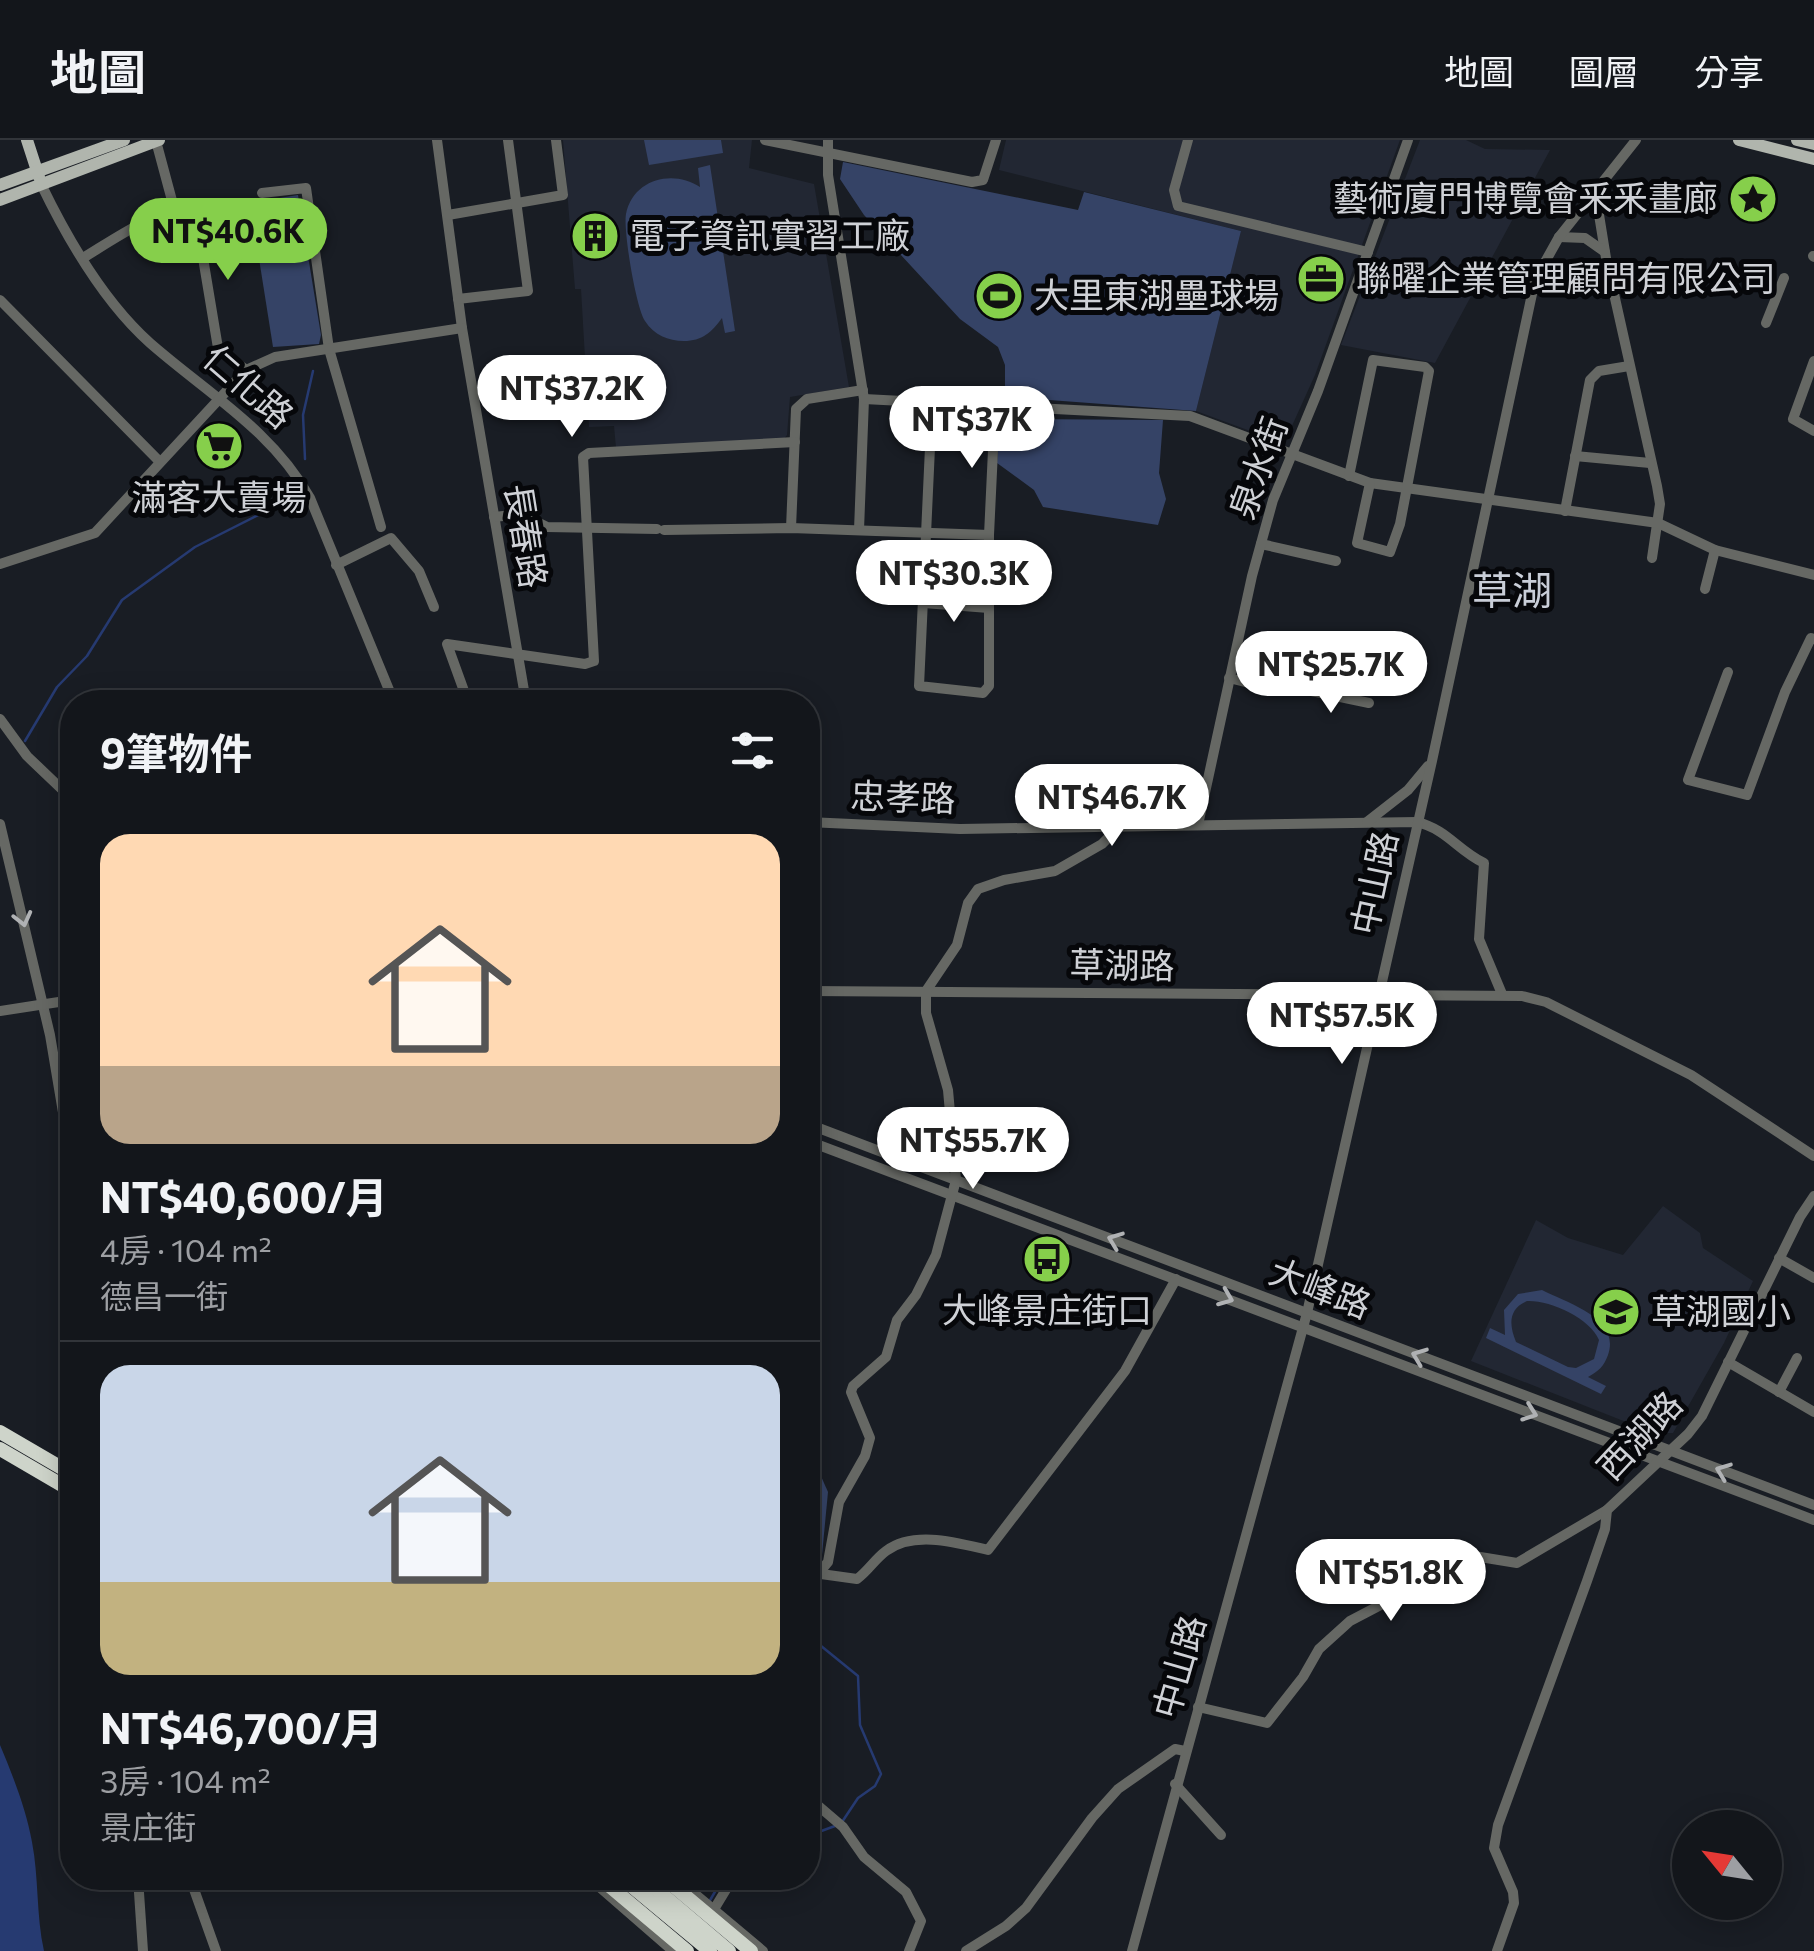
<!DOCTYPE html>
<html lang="zh-TW">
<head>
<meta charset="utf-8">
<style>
	:root { --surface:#13161b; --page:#1c1f24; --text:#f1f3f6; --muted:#9d9fa3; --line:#32353a; --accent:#86cf4b }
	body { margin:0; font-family:Commissioner,"Noto Sans TC",sans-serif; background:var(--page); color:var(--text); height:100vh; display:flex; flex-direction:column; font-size:38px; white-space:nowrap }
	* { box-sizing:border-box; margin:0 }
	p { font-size:32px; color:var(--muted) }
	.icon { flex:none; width:55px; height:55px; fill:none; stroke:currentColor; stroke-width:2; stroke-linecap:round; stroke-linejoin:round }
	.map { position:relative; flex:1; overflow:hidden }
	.details { position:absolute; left:60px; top:550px; width:760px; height:1200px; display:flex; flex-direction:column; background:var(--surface); border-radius:40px; box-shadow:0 5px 25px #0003,0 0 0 2px var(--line) }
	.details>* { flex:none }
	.needle { width:65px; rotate:300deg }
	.controls { position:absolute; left:1672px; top:1670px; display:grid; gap:20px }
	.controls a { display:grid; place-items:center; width:110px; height:110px; border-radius:50%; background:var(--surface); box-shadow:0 5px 25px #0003,0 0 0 2px var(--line); font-size:50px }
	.price { position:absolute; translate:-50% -85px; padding:0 22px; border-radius:35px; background:#fff; color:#222; font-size:32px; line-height:65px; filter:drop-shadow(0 2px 5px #0008) }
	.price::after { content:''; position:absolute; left:50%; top:60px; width:30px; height:22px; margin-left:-15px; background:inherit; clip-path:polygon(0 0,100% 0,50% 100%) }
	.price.active { background:var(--accent); color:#111 }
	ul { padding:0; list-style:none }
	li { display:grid; align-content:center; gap:20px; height:530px; padding:0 40px }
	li+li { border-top:2px solid var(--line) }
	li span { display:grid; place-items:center; height:310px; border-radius:30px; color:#555 }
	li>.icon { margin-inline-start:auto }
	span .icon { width:180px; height:180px; fill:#fffc; stroke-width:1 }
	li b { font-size:42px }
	h2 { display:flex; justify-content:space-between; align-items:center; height:120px; padding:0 40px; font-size:42px }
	header { display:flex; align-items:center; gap:60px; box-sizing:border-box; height:140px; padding:0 50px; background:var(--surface); border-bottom:2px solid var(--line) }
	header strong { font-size:48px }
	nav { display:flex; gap:55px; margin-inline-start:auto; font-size:35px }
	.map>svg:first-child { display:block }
	.built { fill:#222733 }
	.green { fill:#354366; fill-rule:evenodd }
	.water { fill:#263a71 }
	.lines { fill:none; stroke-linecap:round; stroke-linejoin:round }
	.stream { stroke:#263a71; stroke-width:2.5 }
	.minor { stroke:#666864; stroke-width:10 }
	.major { stroke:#b0b5ad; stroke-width:12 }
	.highway { stroke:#ced4ca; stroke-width:14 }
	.minor-bridge { stroke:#666864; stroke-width:10 }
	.highway-bridge { stroke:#ced4ca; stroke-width:14 }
	.oneway { stroke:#b0b2b4 }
	.labels { text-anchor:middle; stroke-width:10; stroke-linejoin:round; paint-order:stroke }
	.poi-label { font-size:35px; fill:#cfd1d6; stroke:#06070a; text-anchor:start }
	.street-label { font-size:35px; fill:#cfd1d6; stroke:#06070a }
	.quarter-label { font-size:40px; fill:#c9ced8; stroke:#06070a }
</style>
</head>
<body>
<header>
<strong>地圖</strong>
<nav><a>地圖</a><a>圖層</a><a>分享</a></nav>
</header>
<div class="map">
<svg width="1814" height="1811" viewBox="0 0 1814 1811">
	<rect width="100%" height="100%" fill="#191d24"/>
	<g class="built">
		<polygon points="563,0 752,0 749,28 814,44 849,247 790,257 787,295 784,299 616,308 614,286 589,287 581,149 575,149"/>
		<polygon points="1006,0 1400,0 1315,235 1286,299 1280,302 1196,271 1241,91 999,30"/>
		<polygon points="1420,0 1466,0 1485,9 1550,10 1435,223 1341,205"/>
		<polygon points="1663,1066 1700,1093 1703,1108 1753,1141 1724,1203 1673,1293 1654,1293 1471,1221 1536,1080 1568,1098 1623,1115"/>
	</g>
	<g class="green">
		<polygon points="644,0 721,0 723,13 649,25"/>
		<polygon points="843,22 1078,70 1084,52 1241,91 1196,271 1036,259 1005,253 1005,225 998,207 960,179 864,75 840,39"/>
		<path d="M710,25L735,191L725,193L722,178C712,192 702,201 684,201C668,201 654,195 645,181C636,168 623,90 626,74C633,39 673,29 700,47L698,28Z"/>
		<polygon points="298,55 321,195 319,204 273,207 251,68 255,62"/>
		<polygon points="1001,279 1163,280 1159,333 1166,359 1158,385 1043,367 1034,350 997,323"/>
		<path d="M1542,1150C1567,1163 1621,1178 1608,1215C1604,1226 1599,1231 1588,1237L1606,1246L1601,1254L1486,1198L1490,1188L1505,1195L1504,1170L1518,1154ZM1527,1161C1550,1160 1590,1178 1599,1200L1594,1219L1576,1228L1568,1227L1516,1202C1509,1185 1508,1169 1527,1161Z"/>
		<polygon points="808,1307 828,1352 822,1415 808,1396"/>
	</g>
	<path class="water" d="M0,1605C13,1636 26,1669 32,1702C39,1738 36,1775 44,1811H0Z"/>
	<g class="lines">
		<g class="stream">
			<polyline points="305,319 303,275 313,231"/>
			<polyline points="25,601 57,547 87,516 122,460 195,407 294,357"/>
			<polyline points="810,1497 858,1536 860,1585 881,1634 875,1646 858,1658 842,1682"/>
			<polyline points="808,1693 813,1694 835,1686"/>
			<polyline points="709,1762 723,1738"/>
		</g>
		<g class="minor">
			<polyline points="437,0 462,188 526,562"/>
			<polyline points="765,0 972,42 983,40 996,0"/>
			<polyline points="828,0 828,35 864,259 859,390"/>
			<polyline points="1188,0 1174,50 1178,66 1368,112"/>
			<polyline points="156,1 174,68"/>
			<path d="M41,44C68,100 103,161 150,203C207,253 272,290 310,358L394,562"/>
			<polyline points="1595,50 1606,118 1657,346 1660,364 1652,418"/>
			<polyline points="262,53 306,48 329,209 381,387"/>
			<polyline points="194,64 218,208 246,230"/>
			<polyline points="448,75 563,55 556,0"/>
			<polyline points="1559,97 1585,98 1605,112"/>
			<polyline points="1813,116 1814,117"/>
			<path d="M83,118C124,93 160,66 210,64"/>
			<polyline points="458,159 528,151 508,0"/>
			<polyline points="0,160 160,322"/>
			<polyline points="1766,183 1784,138"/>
			<polyline points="1814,221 1793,279 1814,291"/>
			<polyline points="864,259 1190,276 1370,343 1658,383 1715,410 1814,435"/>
			<polyline points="932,264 919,546 983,553 989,546 989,395 995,268"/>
			<polyline points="1575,316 1650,323"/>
			<polyline points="1349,336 1373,220 1425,227 1429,231 1400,384 1390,412 1357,403 1370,343"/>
			<polyline points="1565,371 1590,240 1599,231 1629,226"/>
			<polyline points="494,377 521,374 547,387 657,389"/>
			<polyline points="791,388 796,269 807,259 863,250"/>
			<polyline points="664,390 791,388 989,395"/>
			<polyline points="1261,404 1336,421"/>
			<polyline points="0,424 95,393 246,230 275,217 462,188"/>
			<polyline points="336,425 391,398 419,431 434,467"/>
			<polyline points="1705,449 1715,410"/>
			<polyline points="924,463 989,468"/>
			<polyline points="1728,532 1688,640 1747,655 1785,552 1811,498 1814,499"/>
			<polyline points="1229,538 1265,547 1294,547"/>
			<polyline points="1302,549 1369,563"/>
			<polyline points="468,562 447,504 585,524 594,521 583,317 589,313 795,302"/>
			<polyline points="0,579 27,616 72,659"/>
			<path d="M808,682L960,689L1417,682C1448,690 1456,709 1484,723L1479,799L1502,854"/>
			<polyline points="1367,682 1408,650 1428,626"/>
			<polyline points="0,684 50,895 72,1026"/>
			<polyline points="1198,685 1252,436 1273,360 1318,251 1408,0"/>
			<polyline points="808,851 1522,856 1546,862 1691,935 1814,1016"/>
			<polyline points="0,871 39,865"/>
			<polyline points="808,984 1814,1365"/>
			<polyline points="808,1001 1814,1380"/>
			<polyline points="1779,1118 1814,1138"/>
			<polyline points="1728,1222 1814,1272"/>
			<polyline points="1779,1252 1797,1218"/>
			<path d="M821,1434L857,1439C868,1431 875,1419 886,1411C914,1390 958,1403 988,1410L1125,1231L1176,1139"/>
			<polyline points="808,1446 828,1422 839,1362 865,1316 870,1298 851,1252 853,1246 886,1217 897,1180 916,1155 936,1115 956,1040 948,950 926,873 926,851 957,805 968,763 978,749 1004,740 1055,731 1102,704 1117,689"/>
			<polyline points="1198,1567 1267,1583 1303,1537 1319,1509 1350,1481 1474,1416 1517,1423 1607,1370"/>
			<polyline points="1175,1644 1221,1695"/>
			<polyline points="808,1657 843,1687 864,1717 906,1752 921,1781 909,1811"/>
			<polyline points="138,1738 143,1811"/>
			<polyline points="190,1738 216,1811"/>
			<polyline points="589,1738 673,1811"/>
			<polyline points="676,1738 763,1811"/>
			<polyline points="713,1771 733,1738"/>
			<polyline points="966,1811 1006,1786 1026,1768 1092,1678 1118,1649 1175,1609 1185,1611"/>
			<polyline points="1132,1811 1307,1173 1432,621 1535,140 1559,97 1636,0"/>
			<polyline points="1497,1811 1514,1763 1513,1752 1494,1708 1498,1685 1587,1441 1605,1389 1607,1370 1688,1294 1702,1276 1800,1077 1814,1056"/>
		</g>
		<g class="major">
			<polyline points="27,0 39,37"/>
			<polyline points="1739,0 1814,19"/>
			<polyline points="1797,0 1814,4"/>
			<polyline points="0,45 124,0"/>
			<polyline points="0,60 159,0"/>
		</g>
		<g class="highway">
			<polyline points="0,1292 72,1334"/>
			<polyline points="0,1309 72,1351"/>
			<polyline points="600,1738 687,1811"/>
		</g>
		<polyline class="minor-bridge" points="39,865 72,860"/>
		<g class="highway-bridge">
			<polyline points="622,1738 710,1811"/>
			<polyline points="643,1738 729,1811"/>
			<polyline points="664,1738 751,1811"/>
		</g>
	</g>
	<defs><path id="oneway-chevron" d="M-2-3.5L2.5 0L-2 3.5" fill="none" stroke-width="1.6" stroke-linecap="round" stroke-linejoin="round" transform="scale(2.5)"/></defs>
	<g class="oneway">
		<use href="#oneway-chevron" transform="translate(23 779) rotate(76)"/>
		<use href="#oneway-chevron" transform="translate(1115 1100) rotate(-159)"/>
		<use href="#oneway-chevron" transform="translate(1226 1158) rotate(22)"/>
		<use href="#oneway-chevron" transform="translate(1419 1216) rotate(-159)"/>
		<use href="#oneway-chevron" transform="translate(1530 1273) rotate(20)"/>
		<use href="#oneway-chevron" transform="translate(1723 1331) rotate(-159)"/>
	</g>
	<defs>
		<g id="sight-disc" transform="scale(2.5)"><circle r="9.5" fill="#86cf4b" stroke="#06070a"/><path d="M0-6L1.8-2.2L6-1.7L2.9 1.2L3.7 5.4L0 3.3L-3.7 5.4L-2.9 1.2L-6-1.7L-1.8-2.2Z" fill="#111"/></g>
		<g id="building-disc" transform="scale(2.5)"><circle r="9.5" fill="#86cf4b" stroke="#06070a"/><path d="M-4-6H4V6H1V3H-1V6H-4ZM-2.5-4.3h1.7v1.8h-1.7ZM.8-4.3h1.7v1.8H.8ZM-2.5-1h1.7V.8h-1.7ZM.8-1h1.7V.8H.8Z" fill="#111"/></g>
		<g id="office-disc" transform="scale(2.5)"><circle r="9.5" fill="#86cf4b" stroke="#06070a"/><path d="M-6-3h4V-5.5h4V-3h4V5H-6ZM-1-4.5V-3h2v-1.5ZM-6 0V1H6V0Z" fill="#111"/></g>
		<g id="stadium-disc" transform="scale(2.5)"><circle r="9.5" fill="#86cf4b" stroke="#06070a"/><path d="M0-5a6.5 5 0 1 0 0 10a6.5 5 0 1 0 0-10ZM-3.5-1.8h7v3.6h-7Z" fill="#111"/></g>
		<g id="supermarket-disc" transform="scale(2.5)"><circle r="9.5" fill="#86cf4b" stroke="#06070a"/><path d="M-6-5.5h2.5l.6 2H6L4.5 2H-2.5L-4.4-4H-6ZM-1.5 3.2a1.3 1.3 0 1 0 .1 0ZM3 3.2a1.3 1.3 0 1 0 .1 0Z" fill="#111"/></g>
		<g id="bus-disc" transform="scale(2.5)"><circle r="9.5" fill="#86cf4b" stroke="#06070a"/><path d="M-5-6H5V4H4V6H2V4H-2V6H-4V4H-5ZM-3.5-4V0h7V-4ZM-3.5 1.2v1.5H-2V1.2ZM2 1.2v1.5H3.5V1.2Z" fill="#111"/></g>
		<g id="school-disc" transform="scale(2.5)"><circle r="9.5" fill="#86cf4b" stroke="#06070a"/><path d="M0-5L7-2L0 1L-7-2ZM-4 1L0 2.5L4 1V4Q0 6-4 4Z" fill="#111"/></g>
	</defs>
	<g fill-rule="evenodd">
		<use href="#sight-disc" x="1753" y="59"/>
		<use href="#building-disc" x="595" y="96"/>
		<use href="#office-disc" x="1321" y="139"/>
		<use href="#stadium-disc" x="999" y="156"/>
		<use href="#supermarket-disc" x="219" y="306"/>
		<use href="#bus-disc" x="1047" y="1119"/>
		<use href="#school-disc" x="1616" y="1172"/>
	</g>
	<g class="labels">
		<g class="poi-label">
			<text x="1718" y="71" text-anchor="end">藝術廈門博覽會釆釆畫廊</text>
			<text x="630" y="108">電子資訊實習工廠</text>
			<text x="1356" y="151">聯曜企業管理顧問有限公司</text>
			<text x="1034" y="168">大里東湖壘球場</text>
			<text x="219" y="370" text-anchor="middle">滿客大賣場</text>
			<text x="1047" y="1183" text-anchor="middle">大峰景庄街口</text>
			<text x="1651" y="1184">草湖國小</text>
		</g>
		<g class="street-label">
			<text transform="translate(248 247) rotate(41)" y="12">仁化路</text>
			<text transform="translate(1259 328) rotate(-70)" y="12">泉水街</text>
			<text transform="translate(525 396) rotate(81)" y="12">長春路</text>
			<text transform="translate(903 658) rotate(2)" y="12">忠孝路</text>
			<text transform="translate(1375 743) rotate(-78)" y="12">中山路</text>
			<text transform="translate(1122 826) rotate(1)" y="12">草湖路</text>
			<text transform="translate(1320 1149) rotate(21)" y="12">大峰路</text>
			<text transform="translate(1640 1296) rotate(-47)" y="12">西湖路</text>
			<text transform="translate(1180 1527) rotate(-74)" y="12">中山路</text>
		</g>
		<g class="quarter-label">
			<text x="1512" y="465">草湖</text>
		</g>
	</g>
</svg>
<div class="controls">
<a><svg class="needle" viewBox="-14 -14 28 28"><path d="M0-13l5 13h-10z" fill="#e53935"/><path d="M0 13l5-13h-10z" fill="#9d9fa3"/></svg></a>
</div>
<b class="price active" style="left:228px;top:143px">NT$40.6K</b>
<b class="price" style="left:572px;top:300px">NT$37.2K</b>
<b class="price" style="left:972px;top:331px">NT$37K</b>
<b class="price" style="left:954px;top:485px">NT$30.3K</b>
<b class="price" style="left:1331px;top:576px">NT$25.7K</b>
<b class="price" style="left:1112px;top:709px">NT$46.7K</b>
<b class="price" style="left:1342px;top:927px">NT$57.5K</b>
<b class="price" style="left:973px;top:1052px">NT$55.7K</b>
<b class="price" style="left:1391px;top:1484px">NT$51.8K</b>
<section class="details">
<h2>9筆物件<svg class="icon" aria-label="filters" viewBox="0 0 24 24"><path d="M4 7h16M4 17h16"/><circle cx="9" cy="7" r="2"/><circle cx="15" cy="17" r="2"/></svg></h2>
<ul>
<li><span style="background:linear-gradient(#ffd9b3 75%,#b9a48a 0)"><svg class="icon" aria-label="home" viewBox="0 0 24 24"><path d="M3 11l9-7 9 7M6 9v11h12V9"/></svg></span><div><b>NT$40,600/月</b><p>4房 · 104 m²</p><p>德昌一街</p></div></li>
<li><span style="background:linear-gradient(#c9d6e8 70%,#c2b280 0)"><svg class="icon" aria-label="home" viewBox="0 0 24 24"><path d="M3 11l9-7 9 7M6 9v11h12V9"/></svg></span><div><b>NT$46,700/月</b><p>3房 · 104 m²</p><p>景庄街</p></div></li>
</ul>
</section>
</div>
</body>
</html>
